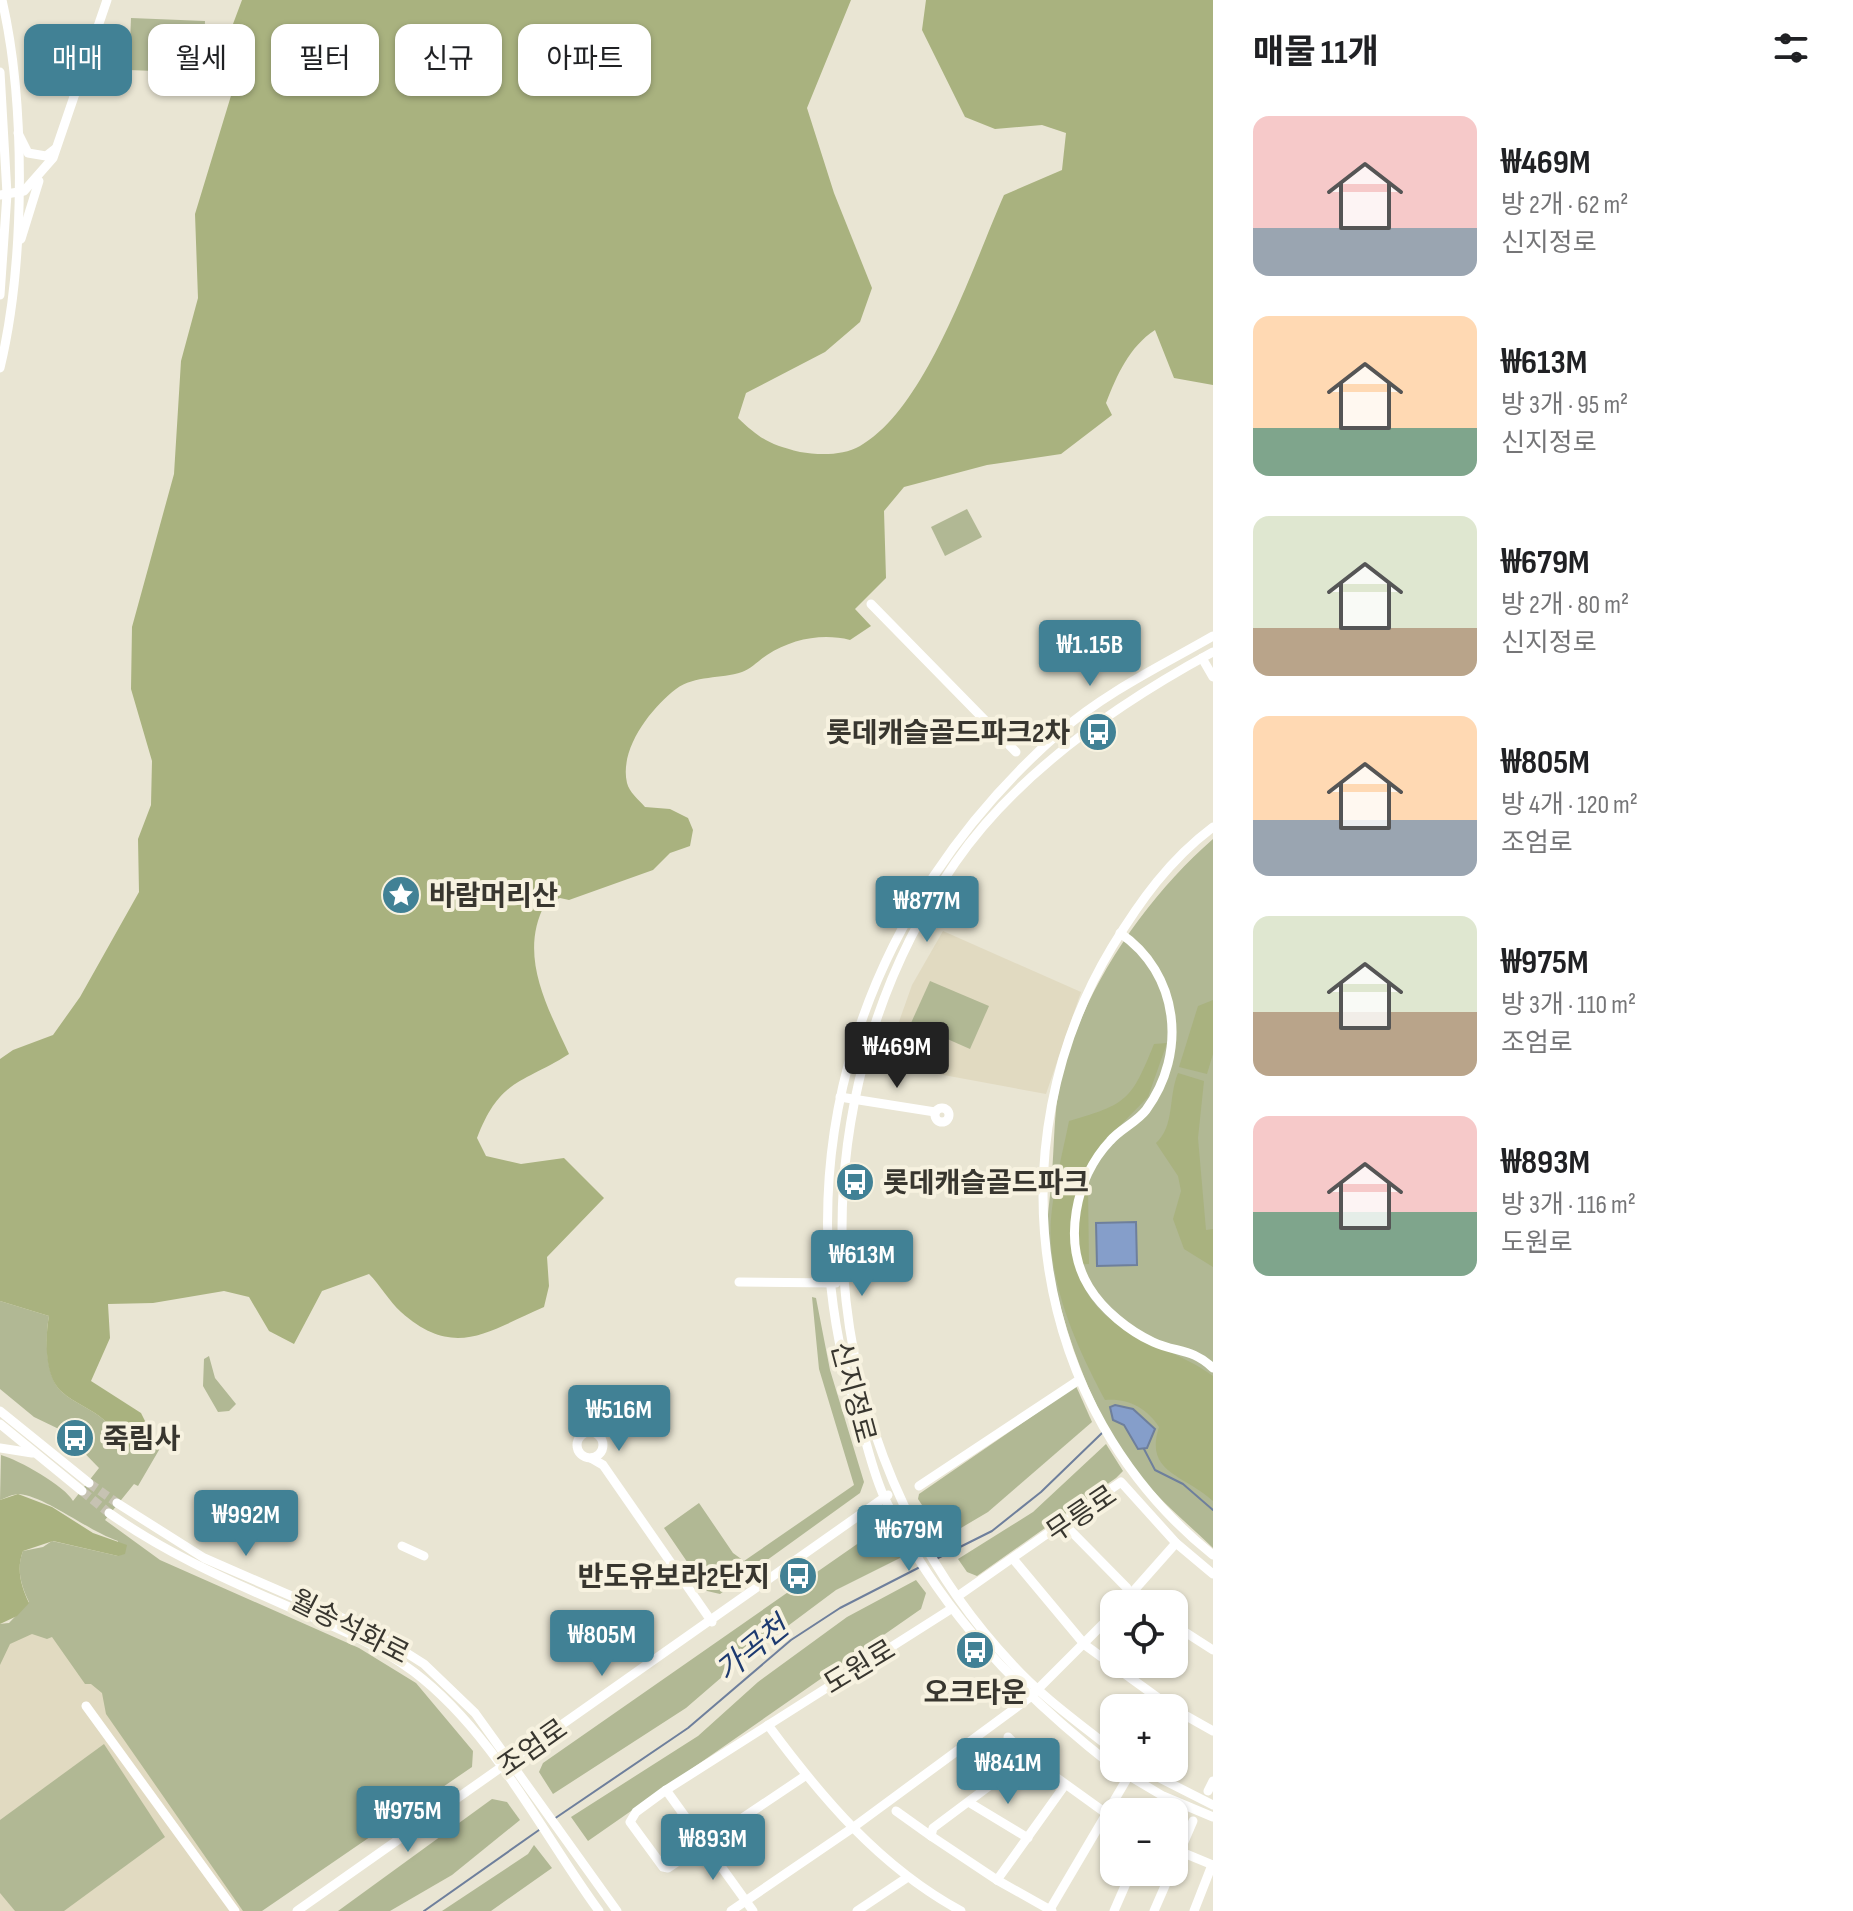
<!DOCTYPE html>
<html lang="ko">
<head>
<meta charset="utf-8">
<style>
	:root { --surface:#fff; --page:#f6f6f6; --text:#202124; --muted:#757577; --accent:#418195 }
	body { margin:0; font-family:"Sofia Sans Condensed","Noto Sans KR",sans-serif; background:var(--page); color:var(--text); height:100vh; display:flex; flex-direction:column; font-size:30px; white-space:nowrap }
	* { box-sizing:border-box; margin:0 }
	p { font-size:26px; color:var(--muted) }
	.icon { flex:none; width:44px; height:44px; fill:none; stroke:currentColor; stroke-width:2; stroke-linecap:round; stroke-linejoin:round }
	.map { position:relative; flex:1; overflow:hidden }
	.sheet { display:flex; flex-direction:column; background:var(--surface); width:640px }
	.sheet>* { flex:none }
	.hud { position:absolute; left:24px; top:24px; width:760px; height:72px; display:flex; gap:16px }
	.controls { position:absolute; left:1100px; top:1590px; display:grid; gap:16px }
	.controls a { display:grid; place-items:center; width:88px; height:88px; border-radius:16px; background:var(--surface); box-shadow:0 2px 6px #0004; font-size:40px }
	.price { position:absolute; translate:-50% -68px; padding:0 18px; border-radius:8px; background:var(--accent); color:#fff; font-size:26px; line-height:52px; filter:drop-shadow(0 2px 4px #0008) }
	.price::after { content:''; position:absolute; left:50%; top:48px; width:24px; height:18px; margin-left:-12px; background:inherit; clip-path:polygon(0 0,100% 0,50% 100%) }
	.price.active { background:#222; color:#fff }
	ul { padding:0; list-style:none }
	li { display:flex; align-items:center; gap:24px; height:200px; padding:0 40px }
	li span { display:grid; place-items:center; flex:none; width:224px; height:160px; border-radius:16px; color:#555 }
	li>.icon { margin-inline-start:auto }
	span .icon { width:96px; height:96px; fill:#fffc; stroke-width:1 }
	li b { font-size:34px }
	h2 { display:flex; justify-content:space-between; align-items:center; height:96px; padding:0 40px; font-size:34px }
	.pill { padding:0 28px; border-radius:16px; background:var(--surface); box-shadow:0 2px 6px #0004; font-size:28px; line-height:72px }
	.pill.active { background:var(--accent); color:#fff }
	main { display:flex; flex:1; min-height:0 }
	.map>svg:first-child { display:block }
	.built { fill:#e1dac1 }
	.green { fill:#b1b894 }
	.forest { fill:#a9b27f }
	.water { fill:#859eca; stroke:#6e7f9c; stroke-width:2 }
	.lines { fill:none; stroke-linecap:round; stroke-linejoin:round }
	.stream { stroke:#6e7f9c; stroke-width:2 }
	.minor-tunnel { stroke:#c6c2b2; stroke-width:9; stroke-dasharray:9 4.5; stroke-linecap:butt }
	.minor { stroke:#fff; stroke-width:9 }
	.labels { text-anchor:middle; stroke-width:8; stroke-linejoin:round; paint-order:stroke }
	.poi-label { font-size:28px; font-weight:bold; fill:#38362f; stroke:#f7f2e0; text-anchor:start }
	.street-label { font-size:28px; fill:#38362f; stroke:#f7f2e0 }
	.water-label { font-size:30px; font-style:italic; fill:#1d3a70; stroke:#f7f2e0 }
</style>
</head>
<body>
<main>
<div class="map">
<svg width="1213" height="1911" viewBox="0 0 1213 1911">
	<rect width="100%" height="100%" fill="#e9e5d3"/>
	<g class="built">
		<polygon points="943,931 1081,992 1046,1094 884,1064 912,985"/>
		<polygon points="61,1617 257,1911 0,1911 0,1624"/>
	</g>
	<g class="green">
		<polygon points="131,18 205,21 203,73 129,70"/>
		<polygon points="967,509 982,537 945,556 931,527"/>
		<path d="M1213,839V1548C1182,1518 1144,1488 1121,1451C1085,1391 1058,1316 1048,1246C1045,1223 1051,1196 1052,1173C1054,1149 1054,1124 1057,1101C1072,1003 1141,902 1213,839Z"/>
		<polygon points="930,981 989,1006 970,1049 911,1023"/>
		<polygon points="812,1297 816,1298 830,1370 864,1482 860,1493 720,1594 707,1591 664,1528 699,1503 733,1553 744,1561 854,1485 819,1369"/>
		<path d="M0,1301L49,1316C45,1336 45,1377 62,1392C74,1403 92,1409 104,1420C114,1430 116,1439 129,1446L150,1431L159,1450L138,1486L134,1484L105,1520L160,1560L359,1648L416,1683L473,1751L472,1767L262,1911H243L106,1714L102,1693L91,1684H85L52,1637L47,1639L32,1634L10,1644L0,1665V1624L9,1623L29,1602C21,1585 16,1569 23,1551L43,1547L52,1541L118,1556V1541C88,1531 45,1496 19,1494C13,1494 5,1498 0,1500L1,1455C19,1460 65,1486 73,1501L99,1468L63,1431L34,1417L0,1389Z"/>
		<polygon points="209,1356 215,1378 236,1404 229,1411 218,1412 203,1386 204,1359"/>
		<polygon points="1076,1386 1092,1422 988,1512 944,1538 918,1499 919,1494"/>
		<polygon points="1106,1444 1123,1471 1116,1478 977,1576 967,1572 958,1559 1033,1512"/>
		<polygon points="886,1530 892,1534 902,1557 836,1590 737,1664 686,1708 553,1794 539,1772 543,1763 873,1533"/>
		<polygon points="916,1580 926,1593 921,1609 588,1841 571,1817 698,1736 758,1682 847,1617"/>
		<polygon points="104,1744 165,1837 64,1911 15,1911 0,1893 0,1820"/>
		<polygon points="492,1799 507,1802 520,1820 452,1875 390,1911 338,1911"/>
		<polygon points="534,1845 552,1868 491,1911 442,1911 528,1854"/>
	</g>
	<g class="forest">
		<path d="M242,0H851L807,108L834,193L872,288L860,322L825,352L746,393L738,418C760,439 770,445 800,452C818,455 843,456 860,446C927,408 973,265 1004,195L1062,170L1066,133L1042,125L995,129L965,117L922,30L926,0H1213V385L1174,378L1155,330C1129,347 1117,375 1106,403L1112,415L1061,454L987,465L904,487L884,511L886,578L855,609L871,626L850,640C822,633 792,639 767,655C759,660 751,669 742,672C721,679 695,675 676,689C651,708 619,749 627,783C629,792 639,800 645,807L670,809L688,818L693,830L690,846L670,853L653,870L569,900L560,898L545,904C518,955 547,1006 569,1054C522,1084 500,1078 477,1138L486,1156L521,1164L564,1158L604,1198L547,1257L549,1286L544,1307C488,1331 455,1360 401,1312C389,1301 380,1285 369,1274L322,1291L294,1344L269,1331L249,1297L224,1291L153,1303L108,1304L110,1338L91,1381L141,1413L150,1431L129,1447C116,1439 114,1431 104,1420C92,1409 74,1403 62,1392C44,1377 45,1337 49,1316L0,1301V1059L13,1050L53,1035L80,997L139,892L138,839L151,805L152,761L131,689L132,627L174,474L181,361L198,298L195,214L237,76L233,24Z"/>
		<polygon points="1213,1000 1213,1054 1207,1074 1179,1067 1198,1006"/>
		<path d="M1167,1043L1148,1097L1106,1140L1079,1177L1088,1186L1089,1264L1076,1265C1094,1337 1164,1340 1213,1376V1501C1184,1474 1144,1473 1159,1427C1147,1408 1128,1398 1105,1400C1079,1351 1055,1299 1051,1243C1048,1207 1062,1157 1069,1121C1127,1104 1131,1101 1154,1044Z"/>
		<path d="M1178,1073L1204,1081L1198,1138L1206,1230L1213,1229V1267L1184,1249L1173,1219L1181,1191L1178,1176L1156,1143C1175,1126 1168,1097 1178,1073Z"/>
		<path d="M18,1494L52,1507L93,1533L127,1545L125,1554L118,1556L53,1541L23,1551C16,1569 21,1586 29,1603L17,1616L0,1624V1500Z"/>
	</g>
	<g class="water">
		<polygon points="1136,1222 1137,1265 1097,1266 1096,1223"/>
		<polygon points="1115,1405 1133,1409 1155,1429 1147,1448 1138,1449 1124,1425 1113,1420 1110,1407"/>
	</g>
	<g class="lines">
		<g class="stream">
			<polyline points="1144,1449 1155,1470 1183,1484 1213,1510"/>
			<polyline points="936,1559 992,1531 1041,1492 1102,1433"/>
			<polyline points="554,1819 688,1728 791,1640 840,1608 920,1567"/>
			<polyline points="424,1911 539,1830"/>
		</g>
		<g class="minor-tunnel">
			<polyline points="89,1483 117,1503"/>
			<polyline points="82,1491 109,1513"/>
		</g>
		<g class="minor">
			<polyline points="0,72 7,194 0,295"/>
			<polyline points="18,133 28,153 46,156 55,149"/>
			<polyline points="0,195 24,191 53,158 107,0"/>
			<polyline points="21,239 39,181"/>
			<path d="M0,368C25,264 26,104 2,0"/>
			<polyline points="871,604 1016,752"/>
			<polyline points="1202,658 1213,677"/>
			<path d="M1213,827C1170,859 1140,901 1112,947C993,1145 1029,1408 1213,1555"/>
			<path d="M1120,933C1179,973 1188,1053 1146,1110C1137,1122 1120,1129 1110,1141C1075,1178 1062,1243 1089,1287C1103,1310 1129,1331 1153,1342C1177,1353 1192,1348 1213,1368"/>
			<polyline points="840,1097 935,1112"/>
			<circle cx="942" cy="1115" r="7"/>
			<polyline points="739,1282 836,1283"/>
			<polyline points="0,1411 89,1483"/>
			<polyline points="0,1424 82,1491"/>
			<circle cx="590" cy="1445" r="13"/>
			<polyline points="0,1448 32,1453"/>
			<polyline points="591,1458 603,1465 712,1622"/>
			<polyline points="919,1486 1079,1380"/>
			<polyline points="117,1503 204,1558 372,1631 424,1664 475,1713 617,1911"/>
			<path d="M109,1513C163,1551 220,1577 280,1603C327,1624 373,1641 414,1672C494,1733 541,1832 599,1911"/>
			<polyline points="1067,1527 1127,1588"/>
			<polyline points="402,1546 424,1556"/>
			<polyline points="1014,1560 1085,1645 1172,1708"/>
			<polyline points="958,1596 1121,1482 1176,1543 1213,1574"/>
			<polyline points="1137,1597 1147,1604"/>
			<polyline points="1122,1604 1176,1543"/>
			<polyline points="1174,1625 1213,1650"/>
			<polyline points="86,1706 235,1911"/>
			<polyline points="1174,1709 1213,1731"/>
			<path d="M768,1725C822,1798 880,1867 961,1911"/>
			<polyline points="1008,1737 1028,1757 1114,1819"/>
			<path d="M1114,1751C1079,1723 1042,1697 1012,1664C808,1446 786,1109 955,863C1016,774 1119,703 1213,652"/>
			<polyline points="1028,1757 933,1828 931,1836 997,1880 1052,1911"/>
			<path d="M1114,1767C1017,1691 941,1612 886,1501C873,1475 867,1443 858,1415C777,1160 862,906 1060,732C1106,692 1161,666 1213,636"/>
			<polyline points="1116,1768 1163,1796 1213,1817"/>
			<polyline points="1140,1768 1213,1805"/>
			<polyline points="805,1776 668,1868 663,1867 630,1822 636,1812 666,1790 951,1609"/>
			<polyline points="666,1790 753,1911"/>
			<polyline points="1208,1791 1213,1781"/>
			<polyline points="970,1803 1028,1838"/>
			<polyline points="896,1811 931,1836"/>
			<polyline points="1174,1849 1213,1865"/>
			<polyline points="1174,1865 1193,1821"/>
			<polyline points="997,1880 1065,1785"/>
			<polyline points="297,1911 888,1495"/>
			<polyline points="731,1911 851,1829 1029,1698 1114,1613"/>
			<polyline points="857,1911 908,1877"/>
			<polyline points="1049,1911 1128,1777"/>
			<polyline points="1114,1911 1131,1872"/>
			<polyline points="1154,1911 1171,1872"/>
			<polyline points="1194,1911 1212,1865"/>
		</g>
	</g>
	<defs>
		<g id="bus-disc" transform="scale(2)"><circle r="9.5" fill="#418195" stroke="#f7f2e0"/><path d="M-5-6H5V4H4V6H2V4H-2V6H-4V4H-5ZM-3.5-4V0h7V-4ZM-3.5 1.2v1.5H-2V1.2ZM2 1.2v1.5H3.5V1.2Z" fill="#fff"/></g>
		<g id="sight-disc" transform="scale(2)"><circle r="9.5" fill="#418195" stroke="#f7f2e0"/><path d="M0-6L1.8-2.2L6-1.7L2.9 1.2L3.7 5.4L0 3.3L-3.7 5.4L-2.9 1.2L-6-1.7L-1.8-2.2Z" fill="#fff"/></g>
	</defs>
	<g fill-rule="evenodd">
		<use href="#bus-disc" x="1098" y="732"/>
		<use href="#sight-disc" x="401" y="895"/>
		<use href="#bus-disc" x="855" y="1182"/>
		<use href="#bus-disc" x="75" y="1438"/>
		<use href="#bus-disc" x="798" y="1576"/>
		<use href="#bus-disc" x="975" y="1650"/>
	</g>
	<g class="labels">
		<g class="poi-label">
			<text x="1070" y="742" text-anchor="end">롯데캐슬골드파크2차</text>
			<text x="429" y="905">바람머리산</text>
			<text x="883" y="1192">롯데캐슬골드파크</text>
			<text x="103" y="1448">죽림사</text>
			<text x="770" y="1586" text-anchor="end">반도유보라2단지</text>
			<text x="975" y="1702" text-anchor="middle">오크타운</text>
		</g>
		<g class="street-label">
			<text transform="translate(854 1392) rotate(75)" y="10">신지정로</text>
			<text transform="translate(1081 1513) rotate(-34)" y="10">무릉로</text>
			<text transform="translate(350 1626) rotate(27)" y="10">월송석화로</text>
			<text transform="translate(859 1666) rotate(-31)" y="10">도원로</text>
			<text transform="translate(532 1747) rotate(-35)" y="10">조엄로</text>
		</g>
		<g class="water-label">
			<text transform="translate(752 1649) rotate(-39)" y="10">가곡천</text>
		</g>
	</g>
</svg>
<div class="controls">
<a><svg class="icon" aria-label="locate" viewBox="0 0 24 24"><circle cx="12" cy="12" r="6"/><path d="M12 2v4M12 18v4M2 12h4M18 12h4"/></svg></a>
<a>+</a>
<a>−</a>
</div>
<b class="price" style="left:1090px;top:688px">₩1.15B</b>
<b class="price" style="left:927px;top:944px">₩877M</b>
<b class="price active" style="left:897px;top:1090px">₩469M</b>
<b class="price" style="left:862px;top:1298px">₩613M</b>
<b class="price" style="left:619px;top:1453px">₩516M</b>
<b class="price" style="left:246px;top:1558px">₩992M</b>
<b class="price" style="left:909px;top:1573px">₩679M</b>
<b class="price" style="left:602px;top:1678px">₩805M</b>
<b class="price" style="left:1008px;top:1806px">₩841M</b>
<b class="price" style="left:408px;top:1854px">₩975M</b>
<b class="price" style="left:713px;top:1882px">₩893M</b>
<div class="hud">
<a class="pill active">매매</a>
<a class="pill">월세</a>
<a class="pill">필터</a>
<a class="pill">신규</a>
<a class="pill">아파트</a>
</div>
</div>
<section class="sheet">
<h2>매물 11개<svg class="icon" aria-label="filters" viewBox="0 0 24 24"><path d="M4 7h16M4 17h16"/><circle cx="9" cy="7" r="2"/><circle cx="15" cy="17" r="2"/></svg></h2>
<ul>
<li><span style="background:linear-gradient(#f6c9c9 70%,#9aa5b1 0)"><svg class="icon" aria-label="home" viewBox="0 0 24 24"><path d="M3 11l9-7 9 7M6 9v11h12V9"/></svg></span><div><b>₩469M</b><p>방 2개 · 62 m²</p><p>신지정로</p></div></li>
<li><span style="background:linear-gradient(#ffd9b3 70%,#7fa58c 0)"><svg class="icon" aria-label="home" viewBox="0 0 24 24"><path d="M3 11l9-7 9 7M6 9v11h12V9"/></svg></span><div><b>₩613M</b><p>방 3개 · 95 m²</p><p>신지정로</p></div></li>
<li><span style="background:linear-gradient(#dfe7d0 70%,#b9a48a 0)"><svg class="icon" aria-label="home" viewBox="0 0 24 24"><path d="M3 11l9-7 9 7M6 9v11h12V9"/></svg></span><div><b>₩679M</b><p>방 2개 · 80 m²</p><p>신지정로</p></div></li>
<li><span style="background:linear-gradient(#ffd9b3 65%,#9aa5b1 0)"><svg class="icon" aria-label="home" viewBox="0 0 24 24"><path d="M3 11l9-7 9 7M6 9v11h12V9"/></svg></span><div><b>₩805M</b><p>방 4개 · 120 m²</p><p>조엄로</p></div></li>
<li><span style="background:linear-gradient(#dfe7d0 60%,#b9a48a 0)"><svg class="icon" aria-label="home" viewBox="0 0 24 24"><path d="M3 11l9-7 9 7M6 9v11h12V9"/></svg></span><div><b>₩975M</b><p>방 3개 · 110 m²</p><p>조엄로</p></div></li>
<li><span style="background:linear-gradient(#f6c9c9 60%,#7fa58c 0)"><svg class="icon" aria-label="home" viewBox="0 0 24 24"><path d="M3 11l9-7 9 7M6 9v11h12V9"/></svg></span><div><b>₩893M</b><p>방 3개 · 116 m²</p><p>도원로</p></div></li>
</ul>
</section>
</main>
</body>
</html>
